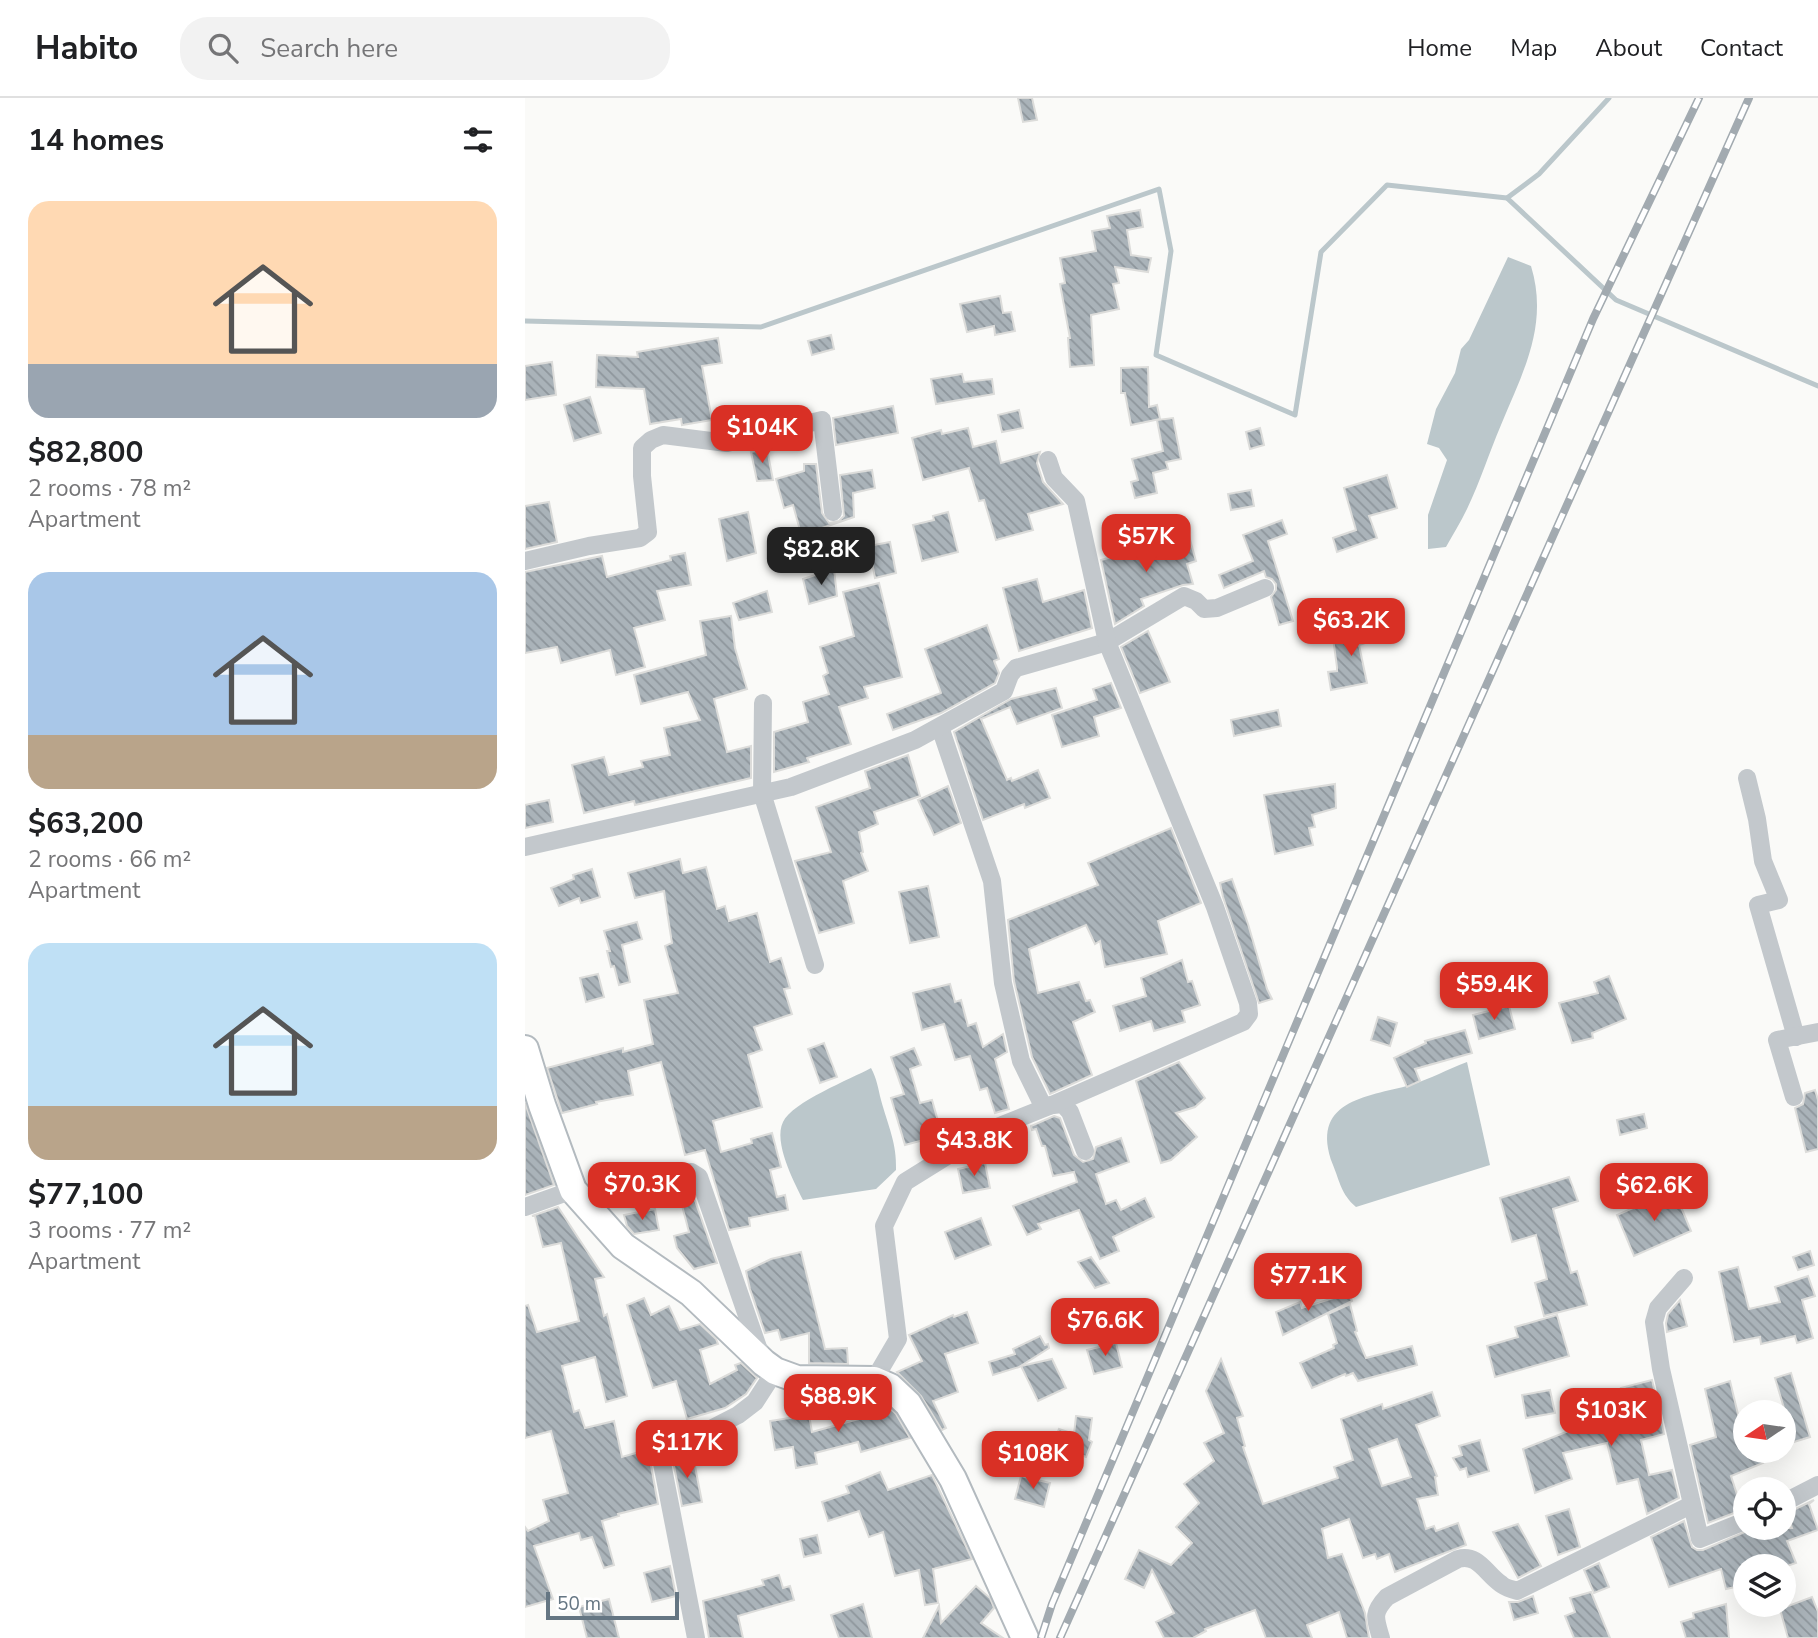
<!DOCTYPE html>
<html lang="en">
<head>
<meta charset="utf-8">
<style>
	:root { --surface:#fff; --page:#f2f2f2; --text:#202124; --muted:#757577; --line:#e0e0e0; --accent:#d93025 }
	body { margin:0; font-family:"Nunito Sans",sans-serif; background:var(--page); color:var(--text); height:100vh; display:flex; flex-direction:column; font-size:26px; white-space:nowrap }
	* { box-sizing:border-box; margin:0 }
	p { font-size:23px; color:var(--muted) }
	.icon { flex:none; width:38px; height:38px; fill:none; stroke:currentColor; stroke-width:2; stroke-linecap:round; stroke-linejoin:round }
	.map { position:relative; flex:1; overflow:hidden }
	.panel { display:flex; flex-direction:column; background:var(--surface); width:525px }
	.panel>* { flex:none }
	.needle { width:46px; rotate:257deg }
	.tools { position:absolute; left:1208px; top:1302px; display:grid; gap:14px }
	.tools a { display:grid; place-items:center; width:63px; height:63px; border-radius:50%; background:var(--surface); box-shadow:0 7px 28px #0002; font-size:35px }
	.scale { position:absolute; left:21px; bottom:18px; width:133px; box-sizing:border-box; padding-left:7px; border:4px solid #657683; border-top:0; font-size:19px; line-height:24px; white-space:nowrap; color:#657683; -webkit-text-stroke:5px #fff; paint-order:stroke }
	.price { position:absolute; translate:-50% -60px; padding:0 16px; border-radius:14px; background:var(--accent); color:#fff; font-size:23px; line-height:46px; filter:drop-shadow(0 2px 4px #0008) }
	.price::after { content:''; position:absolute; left:50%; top:42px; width:21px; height:16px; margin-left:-10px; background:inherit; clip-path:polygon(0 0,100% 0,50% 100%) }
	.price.selected { background:#222; color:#fff }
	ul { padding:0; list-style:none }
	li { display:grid; align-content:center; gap:14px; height:371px; padding:0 28px }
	li span { display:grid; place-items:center; height:217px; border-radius:21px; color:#555 }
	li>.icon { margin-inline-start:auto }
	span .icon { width:126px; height:126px; fill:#fffc; stroke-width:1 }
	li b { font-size:30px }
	h2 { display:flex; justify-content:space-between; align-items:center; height:84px; padding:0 28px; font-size:30px }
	header { display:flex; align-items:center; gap:42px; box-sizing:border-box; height:98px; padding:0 35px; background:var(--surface); border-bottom:2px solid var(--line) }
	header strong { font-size:33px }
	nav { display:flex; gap:38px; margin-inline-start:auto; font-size:24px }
	.search { width:490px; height:63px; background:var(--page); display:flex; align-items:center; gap:18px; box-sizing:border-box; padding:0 24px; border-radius:28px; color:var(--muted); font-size:26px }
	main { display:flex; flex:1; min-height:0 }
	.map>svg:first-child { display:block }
	.water { fill:#bbc7cb }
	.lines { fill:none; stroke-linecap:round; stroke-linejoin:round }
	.stream { stroke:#bbc7cb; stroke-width:5 }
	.building { fill:url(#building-back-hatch); stroke:#dcdcda; stroke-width:2; fill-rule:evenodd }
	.secondary-casing { stroke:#b3babf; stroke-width:30 }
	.minor { stroke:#c3c8cc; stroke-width:18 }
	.secondary { stroke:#fff; stroke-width:26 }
	.rail-casing { stroke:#a2aab0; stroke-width:8 }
	.rail { stroke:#fff; stroke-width:5; stroke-dasharray:16; stroke-linecap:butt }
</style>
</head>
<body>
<header>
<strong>Habito</strong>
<div class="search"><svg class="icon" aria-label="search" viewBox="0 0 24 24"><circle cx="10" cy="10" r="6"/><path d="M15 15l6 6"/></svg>Search here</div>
<nav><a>Home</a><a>Map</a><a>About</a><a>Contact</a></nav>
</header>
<main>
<section class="panel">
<h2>14 homes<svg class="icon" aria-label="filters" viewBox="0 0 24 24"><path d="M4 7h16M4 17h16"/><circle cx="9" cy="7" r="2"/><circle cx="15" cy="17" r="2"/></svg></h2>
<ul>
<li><span style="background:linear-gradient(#ffd9b3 75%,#9aa5b1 0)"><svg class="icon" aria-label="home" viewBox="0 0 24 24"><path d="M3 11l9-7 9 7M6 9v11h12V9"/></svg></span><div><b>$82,800</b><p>2 rooms · 78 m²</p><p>Apartment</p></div></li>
<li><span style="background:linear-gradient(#a9c7e8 75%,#b9a48a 0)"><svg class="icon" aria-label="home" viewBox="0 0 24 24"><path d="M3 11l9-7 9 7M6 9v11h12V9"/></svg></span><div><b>$63,200</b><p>2 rooms · 66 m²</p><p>Apartment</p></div></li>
<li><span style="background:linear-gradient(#bfe0f5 75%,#b9a48a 0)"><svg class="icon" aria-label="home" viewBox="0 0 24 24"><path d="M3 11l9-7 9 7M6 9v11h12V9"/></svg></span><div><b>$77,100</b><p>3 rooms · 77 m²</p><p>Apartment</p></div></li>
</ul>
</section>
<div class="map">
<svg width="1293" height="1540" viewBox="0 0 1293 1540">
	<defs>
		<pattern id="building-back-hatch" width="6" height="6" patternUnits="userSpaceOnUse" patternTransform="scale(1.75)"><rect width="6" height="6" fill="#aab3b9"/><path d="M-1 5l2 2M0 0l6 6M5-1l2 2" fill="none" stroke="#8e969c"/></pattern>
	</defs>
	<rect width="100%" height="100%" fill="#fafaf8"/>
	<g class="water">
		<path d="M983,159L1006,168C1024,227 998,274 976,327C964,355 955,384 942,411C936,424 928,436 921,449L903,451V417L922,362L914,350L902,346L911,311L930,275L936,251L944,242Z"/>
		<path d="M942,964L965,1067L831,1109C816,1096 815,1084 808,1067C784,1003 840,999 886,987C905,981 923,971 942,964Z"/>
		<path d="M346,970C352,981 353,990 356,1002C363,1028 372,1045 371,1072L351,1091L278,1102C269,1084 248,1044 258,1024C267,1004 326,981 346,970Z"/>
	</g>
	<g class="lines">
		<g class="stream">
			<polyline points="982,100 1014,76 1084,0"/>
			<polyline points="0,223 236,229 634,91 646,153 631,257 770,317 796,154 862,87 982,100 1091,202 1293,288"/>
		</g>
	</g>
	<g class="building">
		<polygon points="493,0 507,0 512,22 498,24"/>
		<polygon points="615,112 618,129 602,132 606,157 626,160 623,174 590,169 594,185 588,186 594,211 566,217 569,267 545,269 543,240 545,240 535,186 540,185 535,160 571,153 567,133 585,130 582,118"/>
		<polygon points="475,198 478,215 486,214 490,233 470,237 469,228 442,234 435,206"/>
		<polygon points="306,237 309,251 287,257 283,243"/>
		<polygon points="193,240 197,265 177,268 187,322 157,327 156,321 125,326 119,291 71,289 72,257 113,259 112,254"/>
		<polygon points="27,264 31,297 0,302 0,268"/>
		<polygon points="623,269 624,309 632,307 635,321 606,327 600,295 596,295 596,270"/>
		<polygon points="437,276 439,284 467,281 469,296 411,306 406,281"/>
		<polygon points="65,299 76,335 49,343 39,307"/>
		<polygon points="368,308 373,335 311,347 308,320"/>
		<polygon points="494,312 498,330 477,334 473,317"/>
		<polygon points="648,320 656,361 641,364 643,371 628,375 632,395 610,400 606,384 613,382 607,361 638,353 632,322"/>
		<polygon points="443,330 448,349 471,343 476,365 515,354 512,365 518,384 538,406 503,416 508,432 471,442 459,402 454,403 444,370 398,382 387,340 416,332 417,336"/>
		<polygon points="735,330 739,347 725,351 721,334"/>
		<polygon points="242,351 248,382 232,383 226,354"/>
		<polygon points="279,366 291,366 297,415 304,425 314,423 319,418 315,377 347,372 350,390 328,395 329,419 297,430 299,437 278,443 268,407 259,410 251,381 279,373"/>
		<polygon points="862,377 872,410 844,418 852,440 812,454 808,440 831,432 819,390"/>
		<polygon points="726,392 729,408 706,412 703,396"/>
		<polygon points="24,404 32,444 0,451 0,408"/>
		<polygon points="223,414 231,455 202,463 194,421"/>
		<polygon points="423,414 433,454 397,463 388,427 409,422 408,418"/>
		<polygon points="757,422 762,436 743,443 768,523 754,527 746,499 751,492 751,486 747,481 741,479 739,473 699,490 694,477 728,463 718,437"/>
		<polygon points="664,438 671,463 662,466 668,486 658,487 616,501 619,508 590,526 576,462"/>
		<polygon points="365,444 371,475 350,480 344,448"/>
		<polygon points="160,455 166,487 132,493 140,522 109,530 120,569 91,577 85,552 36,565 32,549 0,555 0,474 77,458 82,479 146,462 145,458"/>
		<polygon points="309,471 312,498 284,506 278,481"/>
		<polygon points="512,481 518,504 559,492 567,530 494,553 478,490"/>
		<polygon points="354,485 377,579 339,589 343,600 314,609 326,646 282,660 284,664 249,674 249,634 283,624 278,604 304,596 298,578 303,575 295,549 329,538 318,494"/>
		<polygon points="242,493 247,514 214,522 208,505"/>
		<polygon points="206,518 210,550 222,591 189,601 202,654 226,648 226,680 110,707 109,703 59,715 47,667 79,659 84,677 118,669 116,663 145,657 139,630 175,622 163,594 116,606 109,577 181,557 175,523"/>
		<polygon points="462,527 474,561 469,563 474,575 470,585 416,615 368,632 362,616 416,595 400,551"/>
		<polygon points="851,527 855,540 834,547 842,585 806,592 803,574 812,573 812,569 808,540"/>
		<polygon points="623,533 645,584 615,595 596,549"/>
		<polygon points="586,585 596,610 569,619 574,638 537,649 527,617 572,602 568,591"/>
		<polygon points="531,590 537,610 492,626 485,609 456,621 482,682 486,680 487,683 513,672 525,700 500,710 499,706 458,722 429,634 486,601"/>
		<polygon points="753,612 756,628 709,638 706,622"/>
		<polygon points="383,657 395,698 349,714 353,726 334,734 338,754 336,755 343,773 318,783 329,825 294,835 270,763 306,754 291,709 345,690 340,673"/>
		<polygon points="810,686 811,710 787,717 790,729 784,730 788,747 750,756 739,697"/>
		<polygon points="423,688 436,725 409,737 393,702"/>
		<polygon points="24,702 28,724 0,730 0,707"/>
		<polygon points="646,730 676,805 633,823 642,856 580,869 575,843 570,846 561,827 504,851 513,895 554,884 561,903 565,902 570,914 548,924 567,977 525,996 507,959 489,883 483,822 573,787 563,765"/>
		<polygon points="155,761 158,775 181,769 192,811 200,808 204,823 232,815 245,864 256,860 265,890 259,891 267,916 229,929 237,952 223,957 237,1009 188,1023 196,1054 227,1045 226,1041 247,1035 256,1069 245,1072 252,1099 260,1097 263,1112 224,1120 225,1128 204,1132 180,1052 160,1057 136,964 103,973 108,997 71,1004 72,1006 37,1015 22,970 98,950 98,954 128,946 119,902 153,895 140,848 147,845 144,826 139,793 110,800 103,775"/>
		<polygon points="67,771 75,799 56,805 54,800 34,808 26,790 49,781 48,777"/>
		<polygon points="707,781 723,826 742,891 747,901 734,905 698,799 695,785"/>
		<polygon points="403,788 414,839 385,845 374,794"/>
		<polygon points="112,824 117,841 97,847 105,884 94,887 89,868 86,869 82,853 85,853 79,833"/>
		<polygon points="657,862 663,884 667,883 675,907 657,913 660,924 629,933 626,923 595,933 588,908 621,898 616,880"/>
		<polygon points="73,876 79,899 61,904 55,880"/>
		<polygon points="1084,878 1101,921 1067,935 1068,940 1047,945 1034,905 1073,895 1069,884"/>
		<polygon points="425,886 430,904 436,902 443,928 451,925 458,949 478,936 482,954 470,961 484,1011 470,1015 462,990 455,992 445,958 430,962 419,926 397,932 388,895"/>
		<polygon points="984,908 990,931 954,941 948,917"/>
		<polygon points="853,919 872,925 865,948 846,942"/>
		<polygon points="940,932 947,955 890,971 895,983 882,989 869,960 901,945 900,943"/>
		<polygon points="299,945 312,979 295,985 283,951"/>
		<polygon points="389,950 396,967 385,971 395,1005 407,1002 417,1037 380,1047 366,1000 379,996 366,959"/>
		<polygon points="654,964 680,1000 670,1009 651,1015 672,1039 646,1062 636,1065 611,983"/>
		<polygon points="1290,992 1293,1002 1293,1051 1281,1054 1270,1010 1278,1006 1280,995"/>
		<polygon points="0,1005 29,1087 0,1097"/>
		<polygon points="1119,1016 1122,1030 1095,1037 1092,1022"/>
		<polygon points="529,1018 535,1020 549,1057 558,1064 568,1061 571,1049 596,1040 604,1064 571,1076 581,1106 591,1102 596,1112 620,1100 629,1119 588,1139 594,1153 575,1161 554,1112 513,1126 516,1131 502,1137 488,1108 552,1084 549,1074 528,1078 520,1048 517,1048 511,1031 507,1032 506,1028"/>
		<polygon points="460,1065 465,1090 438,1095 433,1071"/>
		<polygon points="1044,1079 1053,1103 1028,1111 1046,1175 1052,1173 1062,1207 1019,1218 1010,1185 1022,1181 1011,1137 987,1144 975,1100"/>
		<polygon points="1149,1092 1166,1133 1109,1158 1092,1117"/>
		<polygon points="168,1097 192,1165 169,1171 152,1150 149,1138 164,1134 155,1100"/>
		<polygon points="33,1109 79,1179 70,1181 79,1218 82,1216 102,1298 81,1304 70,1259 37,1268 49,1314 54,1312 60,1330 89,1323 97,1359 128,1350 125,1362 133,1406 93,1416 94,1418 77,1423 89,1467 79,1470 67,1439 56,1442 54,1435 9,1448 28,1501 0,1509 0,1429 3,1433 24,1423 18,1402 43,1395 26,1333 0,1340 0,1208 3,1207 12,1234 54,1223 36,1145 18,1149 10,1118 7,1118"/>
		<polygon points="130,1111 134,1132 109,1136 102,1128 99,1117"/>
		<polygon points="456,1120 466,1147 430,1161 420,1134"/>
		<polygon points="1285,1153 1289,1167 1273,1172 1268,1159"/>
		<polygon points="276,1154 300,1251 322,1250 323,1266 284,1265 284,1235 256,1242 253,1232 240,1235 225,1191 221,1173 246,1161"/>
		<polygon points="566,1159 584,1185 570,1190 553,1164"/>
		<polygon points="1213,1169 1224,1211 1255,1204 1250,1189 1283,1178 1290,1198 1277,1202 1288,1240 1272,1245 1270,1238 1236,1246 1235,1239 1209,1244 1194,1174"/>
		<polygon points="824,1195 827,1203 758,1237 751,1214 775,1204 777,1210"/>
		<polygon points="119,1200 126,1217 144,1208 155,1232 175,1226 191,1241 193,1246 175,1252 185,1286 212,1272 210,1267 216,1265 232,1280 221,1296 200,1310 162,1321 151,1283 128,1290 102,1207"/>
		<polygon points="1155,1202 1162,1228 1142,1234 1141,1225 1143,1216"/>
		<polygon points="825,1206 832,1233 830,1234 841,1260 887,1248 892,1267 833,1283 828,1275 821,1278 820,1276 787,1290 775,1265 809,1250 808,1247 812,1245 803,1216"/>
		<polygon points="442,1214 453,1245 420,1256 433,1294 408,1303 421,1330 417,1332 396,1298 372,1274 397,1263 384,1237 428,1217 429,1219"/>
		<polygon points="1032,1217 1044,1258 970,1279 962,1248 993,1239 990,1229"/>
		<polygon points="515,1238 520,1247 523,1246 524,1250 494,1269 468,1277 464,1264 490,1256 488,1251"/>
		<polygon points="591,1245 597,1269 569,1276 562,1252"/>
		<polygon points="527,1261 541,1290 513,1303 496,1268"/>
		<path d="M696,1261L718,1318L712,1320L720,1348L718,1349L738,1406L813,1380L809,1369L828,1362L816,1321L857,1306L858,1311L907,1294L915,1318L891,1327L912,1378L910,1379L913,1397L892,1401L901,1431L909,1428L911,1433L933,1425L941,1447L870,1474L864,1456L852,1461L850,1456L838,1460L824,1421L797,1431L803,1460L817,1456L840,1515L844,1540H822L814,1514L782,1527L787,1540H741L730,1512L680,1531L681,1533L668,1540H639L631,1524L649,1515L627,1472L619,1490L600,1481L614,1452L646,1467L667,1445L651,1429L674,1405L659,1386L689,1363L679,1345L699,1335L681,1293ZM872,1341L886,1379L857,1388L844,1351Z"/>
		<polygon points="1266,1275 1285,1339 1269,1344 1250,1280"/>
		<polygon points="1127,1282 1139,1336 1116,1342 1124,1377 1147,1372 1154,1400 1122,1416 1113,1381 1092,1386 1082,1345 1038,1355 1047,1381 1010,1395 998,1351 1102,1310 1096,1290"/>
		<polygon points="1205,1283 1217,1333 1220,1332 1220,1353 1232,1353 1238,1365 1206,1378 1217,1412 1183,1425 1165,1347 1191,1339 1180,1291"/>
		<polygon points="1025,1292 1030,1315 1001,1320 997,1297"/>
		<polygon points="343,1298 356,1302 371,1316 385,1340 336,1354 333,1344 290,1355 292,1366 271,1370 268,1349 250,1352 245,1323 284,1317 287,1334 348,1317"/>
		<polygon points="551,1318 567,1320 564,1342 567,1344 561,1359 528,1346 534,1331 549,1336"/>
		<polygon points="955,1342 964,1373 943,1379 941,1370 935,1372 928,1360 937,1357 934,1348"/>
		<polygon points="167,1353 177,1404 157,1408 148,1363"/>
		<polygon points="355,1374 363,1392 407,1377 447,1461 408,1471 413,1505 400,1507 394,1472 370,1478 358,1434 344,1439 334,1413 303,1423 297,1404 324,1395 321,1388"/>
		<polygon points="496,1378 525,1385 519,1409 490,1401"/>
		<polygon points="1289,1402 1284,1406 1293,1432 1262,1443 1271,1465 1262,1468 1220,1468 1220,1483 1214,1484 1215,1488 1201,1491 1196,1471 1144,1489 1126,1439 1159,1423 1167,1449 1172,1452 1178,1452 1229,1430 1267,1430 1262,1415"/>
		<polygon points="1044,1411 1055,1449 1033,1457 1021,1418"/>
		<polygon points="993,1426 1016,1468 993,1480 968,1434"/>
		<polygon points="292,1437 296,1455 279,1459 275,1441"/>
		<polygon points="1074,1465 1084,1489 1069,1495 1059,1472"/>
		<polygon points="145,1468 151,1498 127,1504 119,1475"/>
		<polygon points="254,1477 258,1490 265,1488 269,1502 213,1518 218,1540 184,1540 178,1503 239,1487 237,1482"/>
		<polygon points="451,1488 465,1500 469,1510 456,1525 478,1540 398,1540 414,1508 416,1525"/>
		<polygon points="1066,1494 1085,1540 1049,1540 1040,1518 1050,1514 1045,1500"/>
		<polygon points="1008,1498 1013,1515 989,1522 984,1504 993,1504"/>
		<polygon points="1287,1499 1293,1514 1293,1540 1263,1540 1255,1511"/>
		<polygon points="84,1501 94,1540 62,1540 54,1509"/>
		<polygon points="338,1506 347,1540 314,1540 306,1517"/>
		<polygon points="1201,1506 1204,1540 1161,1540 1156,1524 1169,1520 1168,1515"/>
	</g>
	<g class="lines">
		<g class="secondary-casing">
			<polyline id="secondary" points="0,951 17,1007 48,1092 98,1148 166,1195 239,1265 250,1273 272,1281 349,1282 365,1289 383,1306 428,1381 500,1540"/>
		</g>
		<g class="minor">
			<polyline points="0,463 64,448 115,440 123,434 117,378 117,350 126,342 138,337 202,345 297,322 308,414"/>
			<polyline points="238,605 237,695 290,867"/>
			<polyline points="415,629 467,783 478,885 496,963 518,1008 538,1006 545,1014 560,1053"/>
			<polyline points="1222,680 1232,721 1238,763 1254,802 1233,807 1271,939"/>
			<polyline points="0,749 266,689 390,642 479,593 485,577 491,570 582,544 659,498 671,503 679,511 692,510 740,490"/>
			<polyline points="1269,999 1252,942 1293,934"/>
			<polyline points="56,1101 155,1074 166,1074 174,1079 236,1258"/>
			<polyline points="0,1109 48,1092"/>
			<polyline points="1159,1180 1133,1210 1129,1224 1136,1271 1175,1441 1220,1423"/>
			<polyline points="349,1282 373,1241 359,1128 380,1084 462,1033 527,1007 718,924 724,916 723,905 690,809 582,544 551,403 529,380 523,362"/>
			<polyline points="1258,1405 1293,1387"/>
			<polyline points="171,1540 136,1360 141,1354 213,1317 230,1304 250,1273"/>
			<path d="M856,1540C850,1520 847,1515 862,1499L933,1461C953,1455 961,1476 976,1486C980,1490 987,1491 992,1493L1166,1407"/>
		</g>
		<use href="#secondary" class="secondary"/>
		<g class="rail-casing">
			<g id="rail">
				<polyline points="516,1540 527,1506 1068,221 1174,0"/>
				<polyline points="535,1540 1224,0"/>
			</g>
		</g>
		<use href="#rail" class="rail"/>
	</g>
</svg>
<div class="tools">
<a><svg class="needle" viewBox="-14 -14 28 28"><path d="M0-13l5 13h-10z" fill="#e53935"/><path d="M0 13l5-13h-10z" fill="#757577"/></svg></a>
<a><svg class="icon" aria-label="locate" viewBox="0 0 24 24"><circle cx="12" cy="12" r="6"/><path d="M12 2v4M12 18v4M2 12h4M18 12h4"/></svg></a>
<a><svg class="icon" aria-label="layers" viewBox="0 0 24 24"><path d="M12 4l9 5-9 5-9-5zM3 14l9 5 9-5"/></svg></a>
</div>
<div class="scale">50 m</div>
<b class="price" style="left:237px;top:367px">$104K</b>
<b class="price" style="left:621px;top:476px">$57K</b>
<b class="price selected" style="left:296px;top:489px">$82.8K</b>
<b class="price" style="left:826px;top:560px">$63.2K</b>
<b class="price" style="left:969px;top:924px">$59.4K</b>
<b class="price" style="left:449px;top:1080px">$43.8K</b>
<b class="price" style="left:117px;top:1124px">$70.3K</b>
<b class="price" style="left:1129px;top:1125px">$62.6K</b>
<b class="price" style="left:783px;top:1215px">$77.1K</b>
<b class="price" style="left:580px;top:1260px">$76.6K</b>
<b class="price" style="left:313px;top:1336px">$88.9K</b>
<b class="price" style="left:1086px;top:1350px">$103K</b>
<b class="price" style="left:162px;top:1382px">$117K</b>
<b class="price" style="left:508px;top:1393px">$108K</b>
</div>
</main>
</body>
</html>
